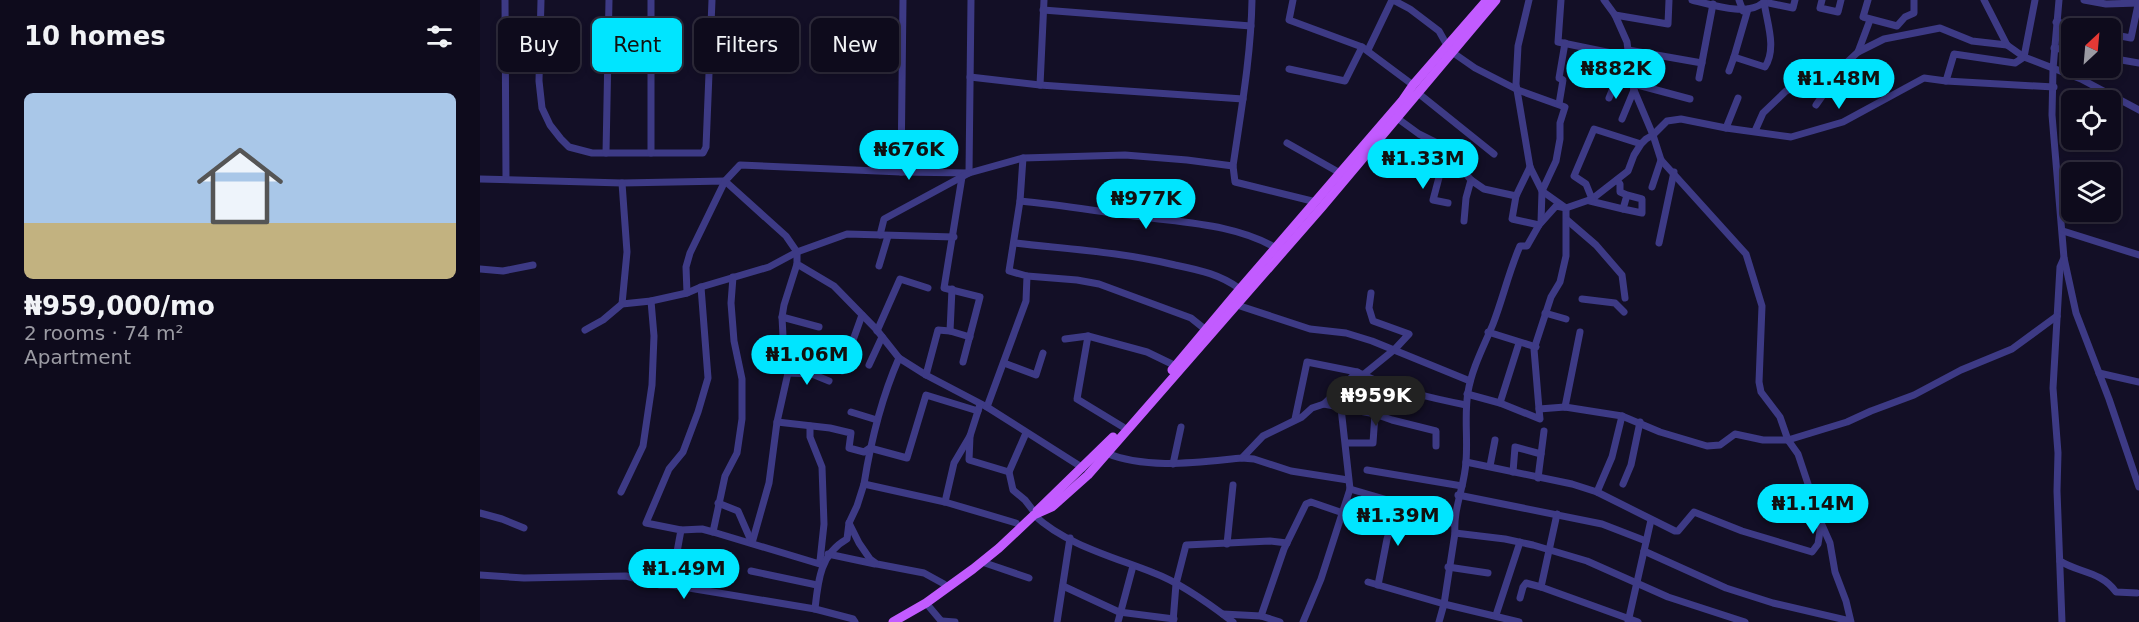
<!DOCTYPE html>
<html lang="en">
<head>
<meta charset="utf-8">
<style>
	:root { --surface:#0e0b1c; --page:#1c1929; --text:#f1f3f6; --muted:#9b9ba3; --line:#2e2b3b; --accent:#00e5ff }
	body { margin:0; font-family:"DejaVu Sans",sans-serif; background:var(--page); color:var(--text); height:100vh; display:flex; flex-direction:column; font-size:22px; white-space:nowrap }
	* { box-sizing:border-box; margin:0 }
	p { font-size:20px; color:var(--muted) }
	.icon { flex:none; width:33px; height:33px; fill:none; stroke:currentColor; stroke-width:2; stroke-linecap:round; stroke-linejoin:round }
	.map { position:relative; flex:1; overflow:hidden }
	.details { display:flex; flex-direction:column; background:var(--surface); width:480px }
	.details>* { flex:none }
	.hud { position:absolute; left:18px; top:18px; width:570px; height:54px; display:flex; gap:12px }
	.needle { width:39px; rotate:26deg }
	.fabs { position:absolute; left:1581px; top:18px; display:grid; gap:12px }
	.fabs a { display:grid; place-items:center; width:60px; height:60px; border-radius:9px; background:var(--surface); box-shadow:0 3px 9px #0003,0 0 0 2px var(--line); font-size:30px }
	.price { position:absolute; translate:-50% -51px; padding:0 14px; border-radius:21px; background:var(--accent); color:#111; font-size:20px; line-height:39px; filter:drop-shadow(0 2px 3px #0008) }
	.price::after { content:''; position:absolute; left:50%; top:36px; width:18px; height:14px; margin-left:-9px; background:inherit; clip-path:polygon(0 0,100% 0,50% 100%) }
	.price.current { background:#222; color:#fff }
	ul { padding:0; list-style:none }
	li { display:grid; align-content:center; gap:12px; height:318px; padding:0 24px }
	li span { display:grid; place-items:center; height:186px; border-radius:9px; color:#555 }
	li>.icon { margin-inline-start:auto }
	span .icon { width:108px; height:108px; fill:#fffc; stroke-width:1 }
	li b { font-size:26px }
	h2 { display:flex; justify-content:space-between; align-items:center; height:72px; padding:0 24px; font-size:26px }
	.tag { padding:0 21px; border-radius:9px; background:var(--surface); box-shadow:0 3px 9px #0003,0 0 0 2px var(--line); font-size:21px; line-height:54px }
	.tag.current { background:var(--accent); color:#111 }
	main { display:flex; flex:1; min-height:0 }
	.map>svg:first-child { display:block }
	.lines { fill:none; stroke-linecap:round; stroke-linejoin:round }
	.minor { stroke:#3d3a85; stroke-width:7 }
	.major { stroke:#c25bff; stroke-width:9 }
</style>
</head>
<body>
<main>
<section class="details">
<h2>10 homes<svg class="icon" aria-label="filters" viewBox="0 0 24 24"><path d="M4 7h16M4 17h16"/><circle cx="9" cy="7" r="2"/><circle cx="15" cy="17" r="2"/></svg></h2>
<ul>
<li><span style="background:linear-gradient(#a9c7e8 70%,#c2b280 0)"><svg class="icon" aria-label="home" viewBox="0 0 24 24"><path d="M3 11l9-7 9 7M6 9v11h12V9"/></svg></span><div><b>₦959,000/mo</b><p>2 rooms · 74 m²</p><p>Apartment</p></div></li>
</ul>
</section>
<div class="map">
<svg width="1659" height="622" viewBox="0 0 1659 622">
	<rect width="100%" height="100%" fill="#130f26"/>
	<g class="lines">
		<g class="minor">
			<polyline points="25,0 26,179"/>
			<polyline points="61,0 59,81 62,108 70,125 81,139 89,147 112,153 223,153 226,147 232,0"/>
			<polyline points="171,0 171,153"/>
			<polyline points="813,0 809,20 882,47 933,85"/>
			<polyline points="913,0 930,9 959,31 968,47"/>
			<polyline points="1049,0 1038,46 1036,84 1050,167 1062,191 1086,208 1086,256 1080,282 1071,297 1054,349 1059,409"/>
			<polyline points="1081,0 1078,42 1146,56 1129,98"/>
			<polyline points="1124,0 1135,15 1147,42 1148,50 1146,56 1154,90 1173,135 1181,160 1266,254 1282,306 1279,382 1281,392 1300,417 1308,440 1318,454 1330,490 1334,507 1350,543 1355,572 1366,601 1371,622"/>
			<path d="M1212,0C1233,5 1268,17 1284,2L1313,8L1315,0"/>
			<polyline points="1259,0 1263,11"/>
			<polyline points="1342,0 1340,8 1358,12 1361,0"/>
			<polyline points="1388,0 1383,17 1417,26 1425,17 1434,13 1434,0"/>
			<polyline points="1504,0 1527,45 1544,57 1601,79 1659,110"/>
			<polyline points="1579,0 1573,69 1572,115 1584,258 1580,267 1573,388 1578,453 1577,491 1582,622"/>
			<polyline points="1604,0 1626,4 1659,3"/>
			<polyline points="563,10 771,26"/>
			<polyline points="1135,15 1188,24 1189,0"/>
			<polyline points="1576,22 1604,28"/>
			<polyline points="1630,34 1651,38 1659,0"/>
			<polyline points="1574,48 1592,51"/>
			<polyline points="888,50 912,0"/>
			<polyline points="1148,50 1222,63"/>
			<polyline points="972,52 995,68 1038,90 1085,107 1080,123 1080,139 1076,161 1062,191 1061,222"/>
			<polyline points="1378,52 1390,20"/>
			<polyline points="1254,57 1268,9"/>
			<polyline points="1630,58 1659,63"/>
			<polyline points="809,69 865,81 882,47"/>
			<path d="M1249,71L1254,57L1285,67C1297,48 1287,23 1284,2"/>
			<polyline points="490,77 560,85 763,99"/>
			<polyline points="1219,78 1233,4"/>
			<polyline points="1466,81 1574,87"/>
			<polyline points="1154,84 1210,99"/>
			<polyline points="560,85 564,0"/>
			<polyline points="938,93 1014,154"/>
			<polyline points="1079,104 1083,80 1079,78 1085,43"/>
			<polyline points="1336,105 1364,65 1378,52 1404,39 1460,28 1492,41 1527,45"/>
			<polyline points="917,118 939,134 963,146 991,180 1004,189 1036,196"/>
			<polyline points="1142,119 1154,90"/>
			<polyline points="1246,128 1258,98"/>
			<polyline points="1275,131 1283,113 1306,91 1363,65"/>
			<polyline points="807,143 860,173"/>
			<polyline points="1161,144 1114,129 1094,176 1106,184 1112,199 1148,171 1154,155 1161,144 1166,139 1173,135 1187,121 1201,119 1246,128 1311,137 1363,122 1444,78 1466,81 1474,54 1535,63 1544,57 1555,0"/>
			<polyline points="966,151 953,200 968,203"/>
			<polyline points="126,153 129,0"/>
			<path d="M753,166C761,111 771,56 772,0"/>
			<polyline points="1050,167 1036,196 1032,219 1059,225"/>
			<polyline points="421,172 489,173 491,0"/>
			<polyline points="482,177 464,288 500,297 483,362"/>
			<polyline points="0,179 142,183 245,181 306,236 317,252 317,264 354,286 396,329 419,358 446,375 507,407 603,468"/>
			<polyline points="1137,180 1140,184 1140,192 1147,195 1143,209 1162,213 1162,199 1147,195"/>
			<polyline points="1172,187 1181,160"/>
			<path d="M540,201C582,205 622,212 663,217C708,223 757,225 796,248"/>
			<polyline points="1110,201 1143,209"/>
			<polyline points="1087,220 1116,245 1142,275 1145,298"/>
			<polyline points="984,221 986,198 991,180"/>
			<polyline points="1583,231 1659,255"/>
			<polyline points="400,235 404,219 489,173 543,158 645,155 707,160 753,166 755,182 836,202"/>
			<path d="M535,243C588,249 642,252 695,265C719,270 740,274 760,289"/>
			<polyline points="1179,243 1194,172"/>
			<polyline points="1584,258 1596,313 1629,399 1659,487"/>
			<polyline points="399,266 408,236"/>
			<polyline points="0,269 23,271 53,265"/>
			<polyline points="547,276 597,280 619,284 711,318 726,330"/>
			<polyline points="221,287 228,378 218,412 203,452 189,469 166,523 201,530 191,585 335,609 373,619 375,622"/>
			<polyline points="207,293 206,267 210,253 245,181 260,165 421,172 423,0"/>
			<polyline points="1102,299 1135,303 1144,312"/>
			<polyline points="142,304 147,252 142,183"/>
			<polyline points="757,305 830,329 866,333 892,341 990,381"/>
			<polyline points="1065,313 1086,319"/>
			<polyline points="302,317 339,327"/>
			<polyline points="105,330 123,320 142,304 171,301 207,293 221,287 289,267 317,252 367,234 474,237"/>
			<polyline points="397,331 420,279 448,288"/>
			<polyline points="470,331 472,289"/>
			<polyline points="1008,332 1056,347"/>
			<polyline points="585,339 608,336"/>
			<path d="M419,358C401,399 391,440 384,484L465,502L536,523"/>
			<polyline points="524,363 556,375 563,353"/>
			<polyline points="389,365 402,337"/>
			<polyline points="362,371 382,315"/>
			<polyline points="308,373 332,374 349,381"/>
			<polyline points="1619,373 1659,382"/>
			<polyline points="446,375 458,330 470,331 490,337"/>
			<path d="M883,375C916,390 951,398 986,405"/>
			<polyline points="987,394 1020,403 1060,419 1059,409 1085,407 1142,416 1180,432 1227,446 1240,445 1255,434 1283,440 1308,440 1367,422 1391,411 1434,395 1481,370 1532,349 1577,316"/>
			<polyline points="1020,403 1039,343"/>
			<polyline points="844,404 895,414 912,420 956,431 956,446"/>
			<polyline points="507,407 546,301 547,276 529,271 540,201 543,158"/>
			<polyline points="1085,407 1100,332"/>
			<polyline points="371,412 397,420"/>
			<polyline points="815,419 827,362 877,372"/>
			<polyline points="297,422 350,428 371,433 369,448 384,452 390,448 427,458 446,395 498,411 500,404"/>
			<polyline points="643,427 597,399 608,336 667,352 696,366"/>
			<polyline points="490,436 489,460 529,472 533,490 545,500 555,513"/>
			<polyline points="866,443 893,443 895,414"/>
			<path d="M626,453C667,470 719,462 762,458L783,436L822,417L832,408L844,404L877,372L883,375L915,349L929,334L893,321L889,308L891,293"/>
			<polyline points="762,458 774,459 811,471 868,480"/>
			<polyline points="986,462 1092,484 1117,492 1195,531 1198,531 1214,512 1262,531 1332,552 1338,544 1341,525"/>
			<polyline points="693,464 701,427"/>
			<polyline points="1010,466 1015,440"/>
			<polyline points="887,470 982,486"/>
			<polyline points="529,472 546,433"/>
			<polyline points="1033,472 1035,447 1061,454"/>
			<polyline points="1058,478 1064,431"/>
			<polyline points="384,484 377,506 369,523 379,543 390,559 397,564 444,573 464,584"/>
			<polyline points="1143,484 1151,465 1160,422"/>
			<polyline points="870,489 918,503 974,524"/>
			<polyline points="141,492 163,446 172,385 174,336 171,301"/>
			<polyline points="1117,492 1132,457 1142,416"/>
			<polyline points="978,495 1122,524 1166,541"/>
			<polyline points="465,502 474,463 490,436 498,411"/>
			<polyline points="238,503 258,511 272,543"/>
			<polyline points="0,513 22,519 44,528"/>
			<polyline points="1077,514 1061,587 1158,622"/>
			<path d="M554,515C586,545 634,557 674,573C701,583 731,605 753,622"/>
			<polyline points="201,530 222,529 233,532 343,565 340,561 344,524 342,467 330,437 330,426"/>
			<polyline points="233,532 245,476 257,453 262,419 262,379 254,341 251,303 253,277"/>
			<polyline points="975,533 1025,539 1053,545 1107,561 1188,597 1265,622"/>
			<polyline points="272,543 289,483 297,422 308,373 304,355 302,317 304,305 317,264"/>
			<polyline points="747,544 753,485"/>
			<polyline points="1164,551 1246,588 1293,603 1370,621"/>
			<polyline points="348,554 395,564"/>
			<path d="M1580,561C1599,573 1621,571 1636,592L1657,593"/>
			<polyline points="502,562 549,578"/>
			<polyline points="968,567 1008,573"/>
			<polyline points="271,571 337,585"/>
			<polyline points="0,575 44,578 146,576 180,585 191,585"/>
			<polyline points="888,582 964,604 1039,622"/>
			<polyline points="898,585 907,539 918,503"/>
			<polyline points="583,586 639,612 694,619"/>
			<polyline points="1040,598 1043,587 1046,583 1061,587"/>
			<polyline points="446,603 462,622"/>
			<path d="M335,609C338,581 340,554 367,539L369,523"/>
			<polyline points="743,614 781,616 800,622"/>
			<polyline points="1016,615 1040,542"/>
			<polyline points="781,616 804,549 826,504 831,502 863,513"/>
			<polyline points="462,621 475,622"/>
			<polyline points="577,622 590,538"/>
			<polyline points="638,622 653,566"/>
			<polyline points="693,622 696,584 706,545 790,541 807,543"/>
			<polyline points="823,622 841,579 870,489 861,408"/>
			<path d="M959,622L964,604L975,533C973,508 985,486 986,461C988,438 984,415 988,392C992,368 1004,346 1013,324C1023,298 1029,271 1040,246H1047L1059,225L1076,206L1086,208L1112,199"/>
			<polyline points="1148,622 1171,520"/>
		</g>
		<g class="major">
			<polyline points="692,370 760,289 922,101 933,85 1007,0"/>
			<polyline points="557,511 633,437"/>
			<polyline points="413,622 446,603 493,569 519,548 554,515 572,507 608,475 842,207 1016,0"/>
		</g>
	</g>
</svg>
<div class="fabs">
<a><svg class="needle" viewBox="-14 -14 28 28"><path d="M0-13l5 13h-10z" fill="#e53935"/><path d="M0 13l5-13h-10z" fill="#9b9ba3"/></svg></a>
<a><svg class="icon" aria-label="locate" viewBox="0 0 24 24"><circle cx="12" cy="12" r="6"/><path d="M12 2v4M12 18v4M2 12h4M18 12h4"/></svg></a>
<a><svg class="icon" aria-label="layers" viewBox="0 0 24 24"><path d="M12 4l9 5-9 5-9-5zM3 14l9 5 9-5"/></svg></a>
</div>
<b class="price" style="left:1136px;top:100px">₦882K</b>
<b class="price" style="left:1359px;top:110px">₦1.48M</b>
<b class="price" style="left:429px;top:181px">₦676K</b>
<b class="price" style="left:943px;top:190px">₦1.33M</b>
<b class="price" style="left:666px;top:230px">₦977K</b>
<b class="price" style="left:327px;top:386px">₦1.06M</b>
<b class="price current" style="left:896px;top:427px">₦959K</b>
<b class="price" style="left:1333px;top:535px">₦1.14M</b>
<b class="price" style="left:918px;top:547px">₦1.39M</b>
<b class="price" style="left:204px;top:600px">₦1.49M</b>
<div class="hud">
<a class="tag">Buy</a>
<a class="tag current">Rent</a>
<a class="tag">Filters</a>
<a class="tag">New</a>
</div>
</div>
</main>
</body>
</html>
